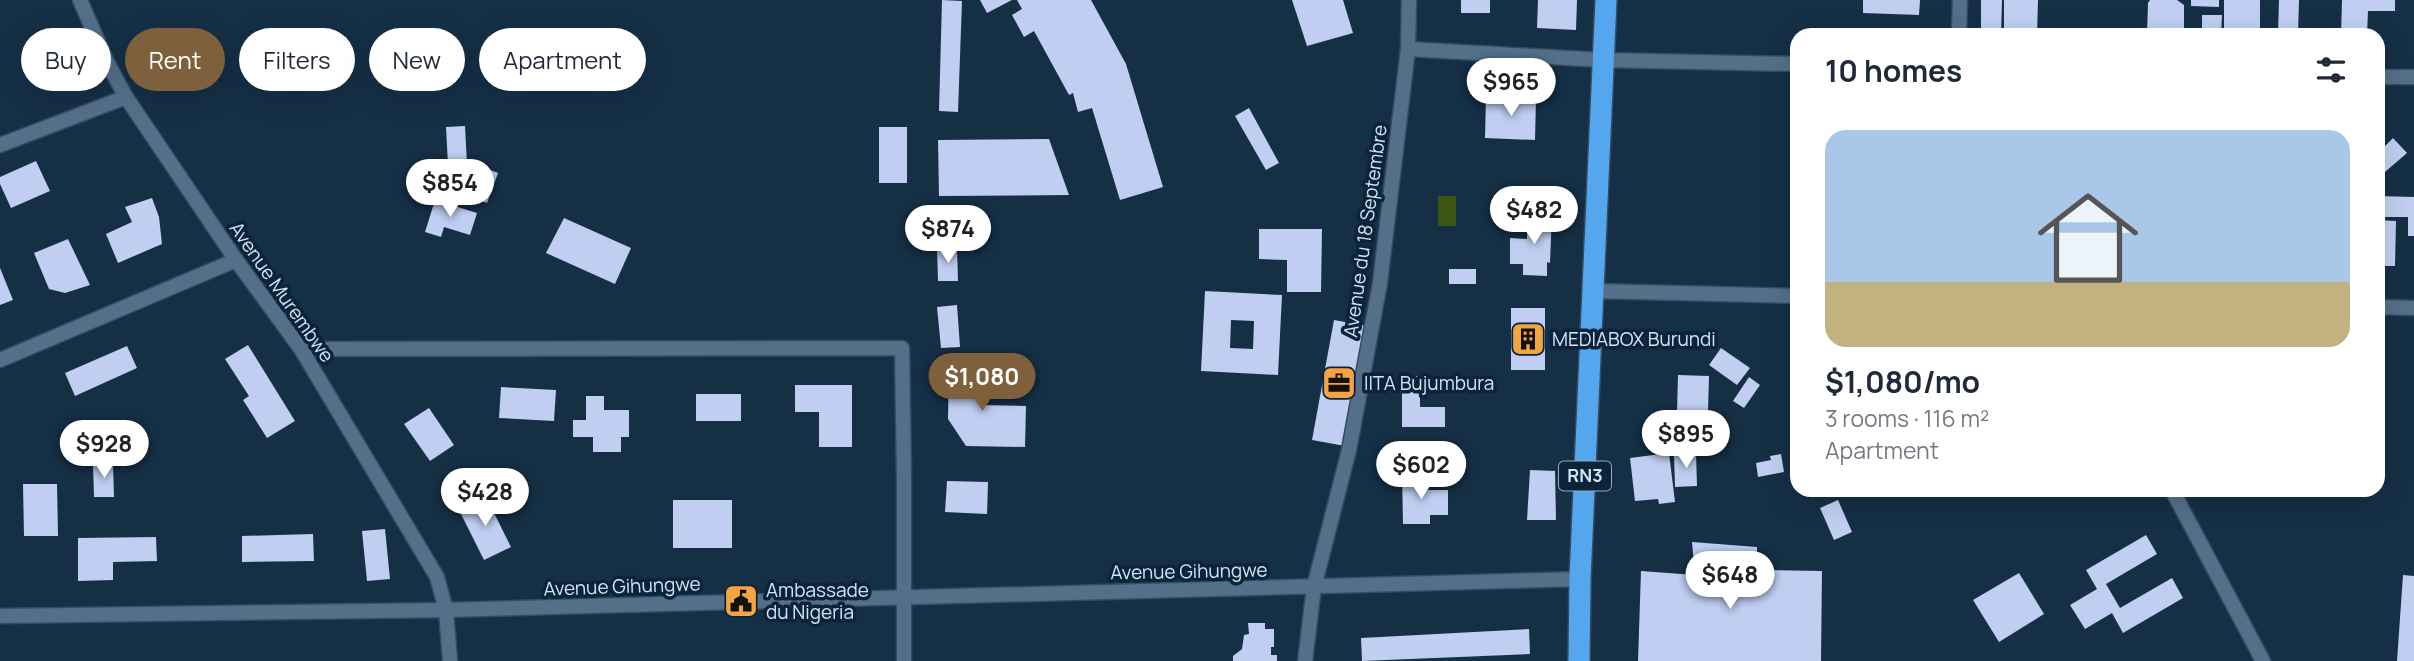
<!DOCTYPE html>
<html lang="en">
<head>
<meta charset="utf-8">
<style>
	:root { --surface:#fff; --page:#f2f2f3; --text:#1f2937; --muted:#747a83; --accent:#7f603c }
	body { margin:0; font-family:Manrope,sans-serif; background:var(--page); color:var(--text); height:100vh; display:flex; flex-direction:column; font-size:26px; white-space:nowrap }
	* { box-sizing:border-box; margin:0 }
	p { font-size:23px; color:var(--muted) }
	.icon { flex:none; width:38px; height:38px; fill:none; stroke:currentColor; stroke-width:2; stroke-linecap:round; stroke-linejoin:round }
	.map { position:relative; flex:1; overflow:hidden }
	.side { position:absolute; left:1790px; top:28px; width:595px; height:469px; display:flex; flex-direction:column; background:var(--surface); border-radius:21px; box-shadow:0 7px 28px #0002 }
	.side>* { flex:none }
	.hud { position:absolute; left:21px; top:28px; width:665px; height:63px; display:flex; gap:14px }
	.price { position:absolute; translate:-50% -60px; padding:0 16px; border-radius:24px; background:#fff; color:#222; font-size:23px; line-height:46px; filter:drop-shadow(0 2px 4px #0008) }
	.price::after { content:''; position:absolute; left:50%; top:42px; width:21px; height:16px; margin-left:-10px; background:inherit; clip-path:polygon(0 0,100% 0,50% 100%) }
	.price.current { background:var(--accent); color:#fff }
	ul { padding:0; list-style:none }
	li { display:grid; align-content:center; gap:14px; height:371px; padding:0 35px }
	li span { display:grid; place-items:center; height:217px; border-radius:21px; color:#555 }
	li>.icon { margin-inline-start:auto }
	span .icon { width:126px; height:126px; fill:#fffc; stroke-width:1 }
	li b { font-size:30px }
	h2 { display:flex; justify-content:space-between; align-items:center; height:84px; padding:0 35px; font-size:30px }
	.chip { padding:0 24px; border-radius:32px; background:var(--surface); box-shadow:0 7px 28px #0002; font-size:24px; line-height:63px }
	.chip.current { background:var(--accent); color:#fff }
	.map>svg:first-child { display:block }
	.water { fill:#3d5513 }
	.building { fill:#bfcef1; fill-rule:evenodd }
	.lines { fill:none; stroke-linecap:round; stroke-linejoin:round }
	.street-casing { stroke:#374b5f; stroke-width:17 }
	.highway-casing { stroke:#374b5f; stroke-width:24 }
	.street { stroke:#546f8a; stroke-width:14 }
	.highway { stroke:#54a6ee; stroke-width:21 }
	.labels { text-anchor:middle; stroke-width:7; stroke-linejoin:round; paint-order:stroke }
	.shield { fill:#0b243b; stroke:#98aabb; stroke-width:2 }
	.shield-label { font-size:18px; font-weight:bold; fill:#d4e3f2 }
	.street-label { font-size:19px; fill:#d4e3f2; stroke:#0b243b }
	.poi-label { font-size:19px; fill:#d4e3f2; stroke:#0b243b; text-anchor:start }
</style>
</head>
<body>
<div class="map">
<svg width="2414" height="661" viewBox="0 0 2414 661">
	<rect width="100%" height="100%" fill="#152f45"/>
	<rect class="water" x="1438" y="196" width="18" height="30"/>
	<g class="building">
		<polygon points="942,0 962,1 958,112 939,111"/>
		<polygon points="980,0 1012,0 987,13"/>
		<polygon points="1017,0 1091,0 1126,64 1163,187 1120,200 1092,108 1078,112 1073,93 1069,95 1034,31 1024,37 1012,15 1022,9"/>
		<polygon points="1292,0 1343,0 1353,33 1307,46"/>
		<rect x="1461" y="0" width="29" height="13"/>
		<polygon points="1538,0 1577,0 1576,30 1537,28"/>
		<polygon points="1863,0 1920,0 1919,15 1863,13"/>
		<polygon points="1981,0 2002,0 2001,35 1981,35"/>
		<polygon points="2004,0 2038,0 2037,35 2004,35"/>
		<polygon points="2150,0 2177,0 2184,5 2184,30 2172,35 2147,33 2148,3"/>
		<polygon points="2191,0 2219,0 2219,7 2191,6"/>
		<rect x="2224" y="0" width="36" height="34"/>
		<polygon points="2279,0 2299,0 2298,35 2278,35"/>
		<polygon points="2342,0 2395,0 2395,11 2368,11 2367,35 2341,35"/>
		<polygon points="2202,15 2222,15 2221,35 2202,35"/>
		<polygon points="1486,97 1536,98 1535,140 1485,138"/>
		<polygon points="1249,108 1279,163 1266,170 1235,116"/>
		<polygon points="465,126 467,164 448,165 446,127"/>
		<rect x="879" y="127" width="28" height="56"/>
		<polygon points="2393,138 2407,153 2378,178 2378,139 2385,146"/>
		<polygon points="1049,139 1069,195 939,196 938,140"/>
		<polygon points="36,161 50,191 11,208 0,184 0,177"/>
		<polygon points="472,163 498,173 487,203 461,193"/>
		<polygon points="2378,196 2414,197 2414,236 2408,236 2408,217 2378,217"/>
		<polygon points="152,198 159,217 162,244 118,263 106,234 132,222 125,207"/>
		<polygon points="435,200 477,213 470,235 444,227 441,237 425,232"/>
		<polygon points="1527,213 1552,213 1550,263 1547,262 1547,276 1523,275 1523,264 1510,264 1510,238 1527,239"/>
		<polygon points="564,218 631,248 615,284 546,253"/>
		<polygon points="2378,220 2396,221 2395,266 2378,266"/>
		<polygon points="1259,229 1322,229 1321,292 1287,292 1287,260 1259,259"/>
		<polygon points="68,239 90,285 65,293 49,289 34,253"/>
		<polygon points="957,248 958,281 938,281 937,249"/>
		<polygon points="0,268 13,300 0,305"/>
		<rect x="1449" y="269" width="27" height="15"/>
		<path d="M1205,291L1282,295L1278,375L1201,371ZM1231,320L1254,321L1253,349L1230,348Z"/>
		<polygon points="957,305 960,347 941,348 937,307"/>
		<rect x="1511" y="308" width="34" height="62"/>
		<polygon points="1334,320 1367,326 1345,446 1312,440"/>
		<polygon points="248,345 295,421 267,438 243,400 249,396 225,359"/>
		<polygon points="127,346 137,368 75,396 65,373"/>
		<polygon points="1721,348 1750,368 1737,385 1709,365"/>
		<polygon points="949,365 981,365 981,405 1026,406 1025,447 966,446 948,419"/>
		<polygon points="1678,375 1709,376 1708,412 1677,412"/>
		<polygon points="1402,376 1420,376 1420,407 1445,407 1445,427 1402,427"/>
		<polygon points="1749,377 1760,385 1744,408 1733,401"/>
		<polygon points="795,385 852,385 852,447 819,447 819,412 795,412"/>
		<polygon points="501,387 556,390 554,421 499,418"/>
		<rect x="696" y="394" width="45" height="27"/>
		<polygon points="586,396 604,396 604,410 629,410 629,437 621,437 621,452 593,452 593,437 573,437 573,420 586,420"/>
		<polygon points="429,408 454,445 430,461 404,424"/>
		<polygon points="1669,453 1675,502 1659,504 1658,499 1635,501 1630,458"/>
		<polygon points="1696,453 1697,486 1675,487 1674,454"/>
		<polygon points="1781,454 1784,472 1758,477 1756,463 1771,460 1770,456"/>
		<polygon points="93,464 113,464 114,497 94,497"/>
		<polygon points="1530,470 1555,471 1556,520 1527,520"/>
		<polygon points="1402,473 1421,473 1421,490 1448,490 1448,515 1430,515 1430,524 1403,524"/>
		<polygon points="947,481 988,482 987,514 945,512"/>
		<polygon points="23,484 57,484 58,536 24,536"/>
		<polygon points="486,497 511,547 484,560 459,510"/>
		<rect x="673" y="500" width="59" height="48"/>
		<polygon points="1838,500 1852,532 1834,540 1820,508"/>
		<polygon points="385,529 390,579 367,581 362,531"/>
		<polygon points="313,534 314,561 242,562 242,536"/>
		<polygon points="2146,535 2157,554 2106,584 2120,608 2172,578 2183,598 2123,633 2112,613 2085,629 2070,605 2097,589 2086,570"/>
		<polygon points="156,537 157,561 113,562 113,580 78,581 78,538"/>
		<polygon points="1692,542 1757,547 1757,570 1822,571 1821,661 1638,661 1641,571 1695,575"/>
		<polygon points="2019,573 2044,614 1999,642 1973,600"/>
		<polygon points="2403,575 2414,576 2414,661 2397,661"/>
		<polygon points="1248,623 1265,623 1265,629 1274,629 1274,647 1271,647 1271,655 1277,655 1277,661 1233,661 1233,656 1242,649 1244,635 1249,634"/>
		<polygon points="1529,629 1530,654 1362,661 1361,638"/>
	</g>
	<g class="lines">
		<g class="street-casing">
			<g id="street">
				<polyline points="80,0 106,60 126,97 236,260 301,349 437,577 446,610 450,661"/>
				<polyline points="1959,35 1960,0"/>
				<polyline points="1408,49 1603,60 1797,64"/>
				<polyline points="2378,77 2414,77"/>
				<polyline points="0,145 126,97"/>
				<polyline points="1594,291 1797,296"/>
				<polyline points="2378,307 2414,308"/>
				<polyline points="301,349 902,348 904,477 904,661"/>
				<polyline points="0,360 236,260"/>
				<polyline points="2172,490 2263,661"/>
				<polyline points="0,616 446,610 1580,579"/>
				<polyline points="1305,661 1314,587 1349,450 1380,283 1408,49 1409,0"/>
			</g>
		</g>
		<g class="highway-casing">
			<polyline id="highway" points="1579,661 1580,579 1606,0"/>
		</g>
		<use href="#street" class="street"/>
		<use href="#highway" class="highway"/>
	</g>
	<defs>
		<g id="building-square" transform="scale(1.75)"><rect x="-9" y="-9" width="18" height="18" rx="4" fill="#f4a443" stroke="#0b243b"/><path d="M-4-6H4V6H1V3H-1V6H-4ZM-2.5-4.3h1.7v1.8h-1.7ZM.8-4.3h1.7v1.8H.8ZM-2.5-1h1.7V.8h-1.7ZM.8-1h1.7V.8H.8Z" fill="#111"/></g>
		<g id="office-square" transform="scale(1.75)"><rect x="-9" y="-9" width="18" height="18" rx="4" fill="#f4a443" stroke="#0b243b"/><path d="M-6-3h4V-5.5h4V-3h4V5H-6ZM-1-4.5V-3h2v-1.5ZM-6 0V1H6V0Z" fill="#111"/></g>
		<g id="civic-square" transform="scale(1.75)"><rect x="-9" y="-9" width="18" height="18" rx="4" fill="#f4a443" stroke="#0b243b"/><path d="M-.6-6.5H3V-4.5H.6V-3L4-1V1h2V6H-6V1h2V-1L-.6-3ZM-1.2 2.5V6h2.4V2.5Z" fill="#111"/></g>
	</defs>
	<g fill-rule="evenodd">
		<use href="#building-square" x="1528" y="339"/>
		<use href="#office-square" x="1339" y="383"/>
		<use href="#civic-square" x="741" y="601"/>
	</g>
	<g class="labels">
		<rect class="shield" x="1559" y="461.5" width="52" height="29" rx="5"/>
		<g class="shield-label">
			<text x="1585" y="482">RN3</text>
		</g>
		<g class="street-label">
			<text transform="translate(1365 231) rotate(-82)" y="7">Avenue du 18 Septembre</text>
			<text transform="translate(282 292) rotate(55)" y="7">Avenue Murembwe</text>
			<text transform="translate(1189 571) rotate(-1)" y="7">Avenue Gihungwe</text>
			<text transform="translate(622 586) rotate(-2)" y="7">Avenue Gihungwe</text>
		</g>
		<g class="poi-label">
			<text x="1552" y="346">MEDIABOX Burundi</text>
			<text x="1364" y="390">IITA Bujumbura</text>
			<text x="766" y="597">Ambassade<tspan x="766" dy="22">du Nigeria</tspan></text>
		</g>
	</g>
</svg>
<b class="price" style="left:1511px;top:118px">$965</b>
<b class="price" style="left:450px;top:219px">$854</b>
<b class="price" style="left:1534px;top:246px">$482</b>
<b class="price" style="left:948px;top:265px">$874</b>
<b class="price current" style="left:982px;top:413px">$1,080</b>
<b class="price" style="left:1686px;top:470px">$895</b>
<b class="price" style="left:104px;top:480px">$928</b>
<b class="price" style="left:1421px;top:501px">$602</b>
<b class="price" style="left:485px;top:528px">$428</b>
<b class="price" style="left:1730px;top:611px">$648</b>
<div class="hud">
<a class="chip">Buy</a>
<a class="chip current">Rent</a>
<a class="chip">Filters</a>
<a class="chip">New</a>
<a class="chip">Apartment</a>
</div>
<section class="side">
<h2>10 homes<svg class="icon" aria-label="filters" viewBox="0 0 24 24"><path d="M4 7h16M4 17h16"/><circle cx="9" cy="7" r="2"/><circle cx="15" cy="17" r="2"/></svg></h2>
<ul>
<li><span style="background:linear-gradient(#a9c7e8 70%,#c2b280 0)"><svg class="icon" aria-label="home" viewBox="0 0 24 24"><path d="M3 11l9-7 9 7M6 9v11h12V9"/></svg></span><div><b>$1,080/mo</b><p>3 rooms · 116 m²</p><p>Apartment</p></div></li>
</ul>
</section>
</div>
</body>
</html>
